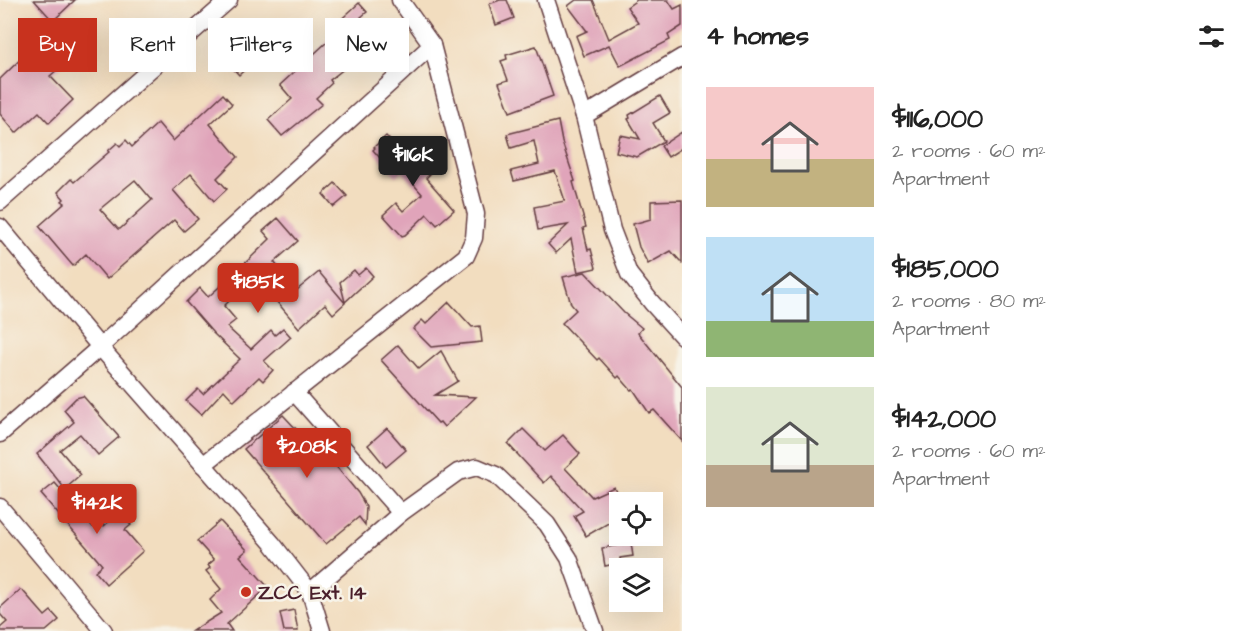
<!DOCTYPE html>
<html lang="en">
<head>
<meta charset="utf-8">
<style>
	:root { --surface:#fff; --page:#f6f6f6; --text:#222; --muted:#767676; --accent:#c8321e }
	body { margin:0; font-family:"Architects Daughter",sans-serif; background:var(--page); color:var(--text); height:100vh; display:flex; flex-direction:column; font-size:22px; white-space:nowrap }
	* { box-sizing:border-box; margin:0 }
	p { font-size:20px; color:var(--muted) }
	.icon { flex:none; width:33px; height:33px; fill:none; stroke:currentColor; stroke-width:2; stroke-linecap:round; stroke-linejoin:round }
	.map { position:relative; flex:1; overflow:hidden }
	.details { display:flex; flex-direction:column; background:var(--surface); width:570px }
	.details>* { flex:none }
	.hud { position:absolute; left:18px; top:18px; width:570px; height:54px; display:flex; gap:12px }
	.tools { position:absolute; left:609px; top:492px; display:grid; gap:12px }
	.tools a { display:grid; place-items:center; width:54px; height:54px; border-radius:0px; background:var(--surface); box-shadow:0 6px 24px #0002; font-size:30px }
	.price { position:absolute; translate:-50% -51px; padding:0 14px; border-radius:6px; background:var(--accent); color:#fff; font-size:20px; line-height:39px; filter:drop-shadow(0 2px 3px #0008) }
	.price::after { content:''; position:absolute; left:50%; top:36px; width:18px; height:14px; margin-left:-9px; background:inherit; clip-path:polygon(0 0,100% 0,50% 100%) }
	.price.active { background:#222; color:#fff }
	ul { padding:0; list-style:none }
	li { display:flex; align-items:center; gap:18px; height:150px; padding:0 24px }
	li span { display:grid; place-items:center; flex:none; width:168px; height:120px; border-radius:0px; color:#555 }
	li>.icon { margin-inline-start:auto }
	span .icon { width:72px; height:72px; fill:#fffc; stroke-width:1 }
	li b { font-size:26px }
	h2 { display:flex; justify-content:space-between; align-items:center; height:72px; padding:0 24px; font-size:26px }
	.chip { padding:0 21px; border-radius:0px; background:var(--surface); box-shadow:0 6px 24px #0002; font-size:21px; line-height:54px }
	.chip.active { background:var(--accent); color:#fff }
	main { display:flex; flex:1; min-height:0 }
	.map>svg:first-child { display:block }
	.building { fill:#e0a4ba; fill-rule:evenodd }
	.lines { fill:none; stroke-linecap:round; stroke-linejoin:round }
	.minor-casing { stroke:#633c41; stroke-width:19 }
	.minor { stroke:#fff; stroke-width:16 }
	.poi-dot { fill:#c8321e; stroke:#f7f3e8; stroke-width:2 }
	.labels { text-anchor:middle; stroke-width:5; stroke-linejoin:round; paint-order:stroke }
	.poi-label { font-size:20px; font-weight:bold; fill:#4a1f2b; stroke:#f7f3e8; text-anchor:start }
</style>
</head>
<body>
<main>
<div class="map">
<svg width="682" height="631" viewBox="0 0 682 631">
	<rect width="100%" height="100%" fill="#f7f3e8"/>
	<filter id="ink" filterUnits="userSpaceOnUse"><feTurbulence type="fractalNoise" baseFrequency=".0167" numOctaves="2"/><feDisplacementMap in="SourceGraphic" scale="12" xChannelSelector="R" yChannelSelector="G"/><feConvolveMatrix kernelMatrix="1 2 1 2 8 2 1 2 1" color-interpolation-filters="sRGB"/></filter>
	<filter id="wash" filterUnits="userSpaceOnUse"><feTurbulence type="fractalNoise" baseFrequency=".008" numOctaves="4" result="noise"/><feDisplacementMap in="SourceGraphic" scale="24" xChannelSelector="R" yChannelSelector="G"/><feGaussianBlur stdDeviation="1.35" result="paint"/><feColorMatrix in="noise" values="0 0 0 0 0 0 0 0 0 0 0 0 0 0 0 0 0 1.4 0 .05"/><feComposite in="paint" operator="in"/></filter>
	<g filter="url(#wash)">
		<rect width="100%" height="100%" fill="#f2ddbf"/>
		<g id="blocks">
			<g class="building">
				<polygon points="34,0 75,0 53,21"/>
				<polygon points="500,0 507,0 514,18 496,25 489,4"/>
				<polygon points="576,0 593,0 609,39 638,23 627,7 637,0 668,0 674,9 682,5 682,26 668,35 670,40 620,66 609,45 584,56 576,36 587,31 568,6"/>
				<polygon points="359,3 367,12 361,17 380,39 368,49 360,40 343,56 350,64 330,80 332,83 316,98 322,104 282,136 268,120 292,99 280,85 339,31 334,26"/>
				<polygon points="258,33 271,46 239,75 227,62"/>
				<polygon points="56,34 74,55 50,76 73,100 49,123 39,112 16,133 0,114 0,79 28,52 31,56"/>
				<polygon points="536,46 553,96 510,112 499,83 508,80 501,61 507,59 506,55"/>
				<path d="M223,94L232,104L210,124L238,157L217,178L227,189L214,201L191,174L173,190L198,219L184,231L174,220L107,279L86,254L73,266L39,226L65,203L62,201L64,199L58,192L71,179L74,182L109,152L108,151L117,143L120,146L126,140L132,147L158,123L173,141ZM135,180L152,200L120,229H118L100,209Z"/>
				<polygon points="660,96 670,113 653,123 664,141 637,157 616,152 620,135 640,139 628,119 630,118 629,115"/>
				<polygon points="558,121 562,142 575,181 573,182 586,227 583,228 588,250 591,249 596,268 578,272 571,239 556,253 548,244 568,225 538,230 534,207 565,201 555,171 514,181 511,171 539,164 534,141 511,148 507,134"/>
				<polygon points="682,132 682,148 668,157 661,146"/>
				<polygon points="386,136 405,156 421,142 429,150 420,158 432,172 426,178 454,210 437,225 427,214 405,235 402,236 383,215 396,203 403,211 422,194 402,171 396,176 373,150 375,148 374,147"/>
				<polygon points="335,183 347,196 334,207 323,194"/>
				<polygon points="682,200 682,263 671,251 648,264 639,247 633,224 651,219 651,201"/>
				<polygon points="278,218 298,241 274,262 297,290 319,272 345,303 333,314 325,304 299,328 255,276 224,306 236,320 227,327 251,349 271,330 275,335 283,328 291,337 264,361 273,370 263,381 259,377 234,401 224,390 201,415 186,401 198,389 203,394 240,359 213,333 186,302 200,288 208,297 235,273 270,239 263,231"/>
				<polygon points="366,268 373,276 345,302 340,282 354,270 358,275"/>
				<polygon points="585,272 624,313 642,328 638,333 682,387 682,441 654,410 649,413 633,389 631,390 619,376 617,378 599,358 597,360 562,323 576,310 571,304 563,277"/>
				<polygon points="449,302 472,327 480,326 482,342 431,347 413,329 422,320 426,324"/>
				<polygon points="398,345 419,369 441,351 458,381 435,395 476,397 444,427 440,422 438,423 381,360"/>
				<polygon points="83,396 119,437 98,455 80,434 60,450 81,475 65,489 37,454 74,422 64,410 76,398"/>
				<polygon points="283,415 313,447 317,443 358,493 366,507 365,525 359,517 326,544 244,449"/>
				<polygon points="387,428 406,450 386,467 368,445"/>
				<polygon points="523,429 545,451 563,435 580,454 565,468 592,497 614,487 620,499 620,513 610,517 612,521 586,536 574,516 583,511 551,476 544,483 508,444"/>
				<polygon points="55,483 93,527 100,521 104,526 119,513 131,525 125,530 143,551 106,584 95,571 102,565 41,494"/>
				<polygon points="220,521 247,550 240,556 268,587 227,624 232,631 192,631 221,613 210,600 221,589 206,571 210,568 208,565 214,560 197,541"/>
				<polygon points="631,543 633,556 620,558 620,563 605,566 602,548"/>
				<polygon points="20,590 23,591 45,616 51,611 59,620 46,631 0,631 0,628 7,622 0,614 0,608"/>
				<polygon points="294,610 298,631 284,631 280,613"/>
			</g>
		</g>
	</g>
	<g filter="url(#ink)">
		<use href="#blocks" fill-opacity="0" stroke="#633c41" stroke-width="1.5"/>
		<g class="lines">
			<g class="minor-casing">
				<g id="minor">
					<polyline points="546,0 584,116 612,230 629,274 652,303 682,336"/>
					<polyline points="584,116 682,57"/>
					<polyline points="0,202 229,0"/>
					<polyline points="0,227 100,347 272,543 310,592 322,631"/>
					<polyline points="294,392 401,513"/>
					<polyline points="0,434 100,347 432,45"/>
					<polyline points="203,465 466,256 474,238 476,214 432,45 400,0"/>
					<polyline points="0,507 104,631"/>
					<polyline points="310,592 401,513 458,472 477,467 496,475 547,524 569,558 595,631"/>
				</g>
			</g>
			<use href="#minor" class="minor"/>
		</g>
	</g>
	<circle class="poi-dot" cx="246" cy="592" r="6"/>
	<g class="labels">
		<g class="poi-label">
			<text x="258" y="599">ZCC Ext. 14</text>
		</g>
	</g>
</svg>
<div class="tools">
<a><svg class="icon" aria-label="locate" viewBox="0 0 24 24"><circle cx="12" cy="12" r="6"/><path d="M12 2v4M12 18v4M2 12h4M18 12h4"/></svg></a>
<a><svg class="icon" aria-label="layers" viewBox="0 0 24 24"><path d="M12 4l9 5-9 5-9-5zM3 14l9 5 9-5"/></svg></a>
</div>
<b class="price active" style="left:413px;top:187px">$116K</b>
<b class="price" style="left:258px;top:314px">$185K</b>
<b class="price" style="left:307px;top:479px">$208K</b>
<b class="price" style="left:97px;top:535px">$142K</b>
<div class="hud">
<a class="chip active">Buy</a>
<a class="chip">Rent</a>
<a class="chip">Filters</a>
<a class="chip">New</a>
</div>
</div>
<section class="details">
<h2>4 homes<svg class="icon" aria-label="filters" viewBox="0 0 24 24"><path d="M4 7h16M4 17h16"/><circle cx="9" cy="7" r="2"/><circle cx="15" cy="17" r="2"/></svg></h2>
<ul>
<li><span style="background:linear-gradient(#f6c9c9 60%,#c2b280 0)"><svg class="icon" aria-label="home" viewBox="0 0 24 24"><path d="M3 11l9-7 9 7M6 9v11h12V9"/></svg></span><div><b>$116,000</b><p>2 rooms · 60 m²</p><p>Apartment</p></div></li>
<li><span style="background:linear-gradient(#bfe0f5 70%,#8fb573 0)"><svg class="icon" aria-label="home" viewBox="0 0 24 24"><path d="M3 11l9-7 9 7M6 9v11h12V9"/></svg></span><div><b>$185,000</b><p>2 rooms · 80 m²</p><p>Apartment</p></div></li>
<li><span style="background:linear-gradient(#dfe7d0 65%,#b9a48a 0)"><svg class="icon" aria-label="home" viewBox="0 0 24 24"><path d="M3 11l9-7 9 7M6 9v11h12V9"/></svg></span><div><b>$142,000</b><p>2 rooms · 60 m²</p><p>Apartment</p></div></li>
</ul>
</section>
</main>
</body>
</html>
